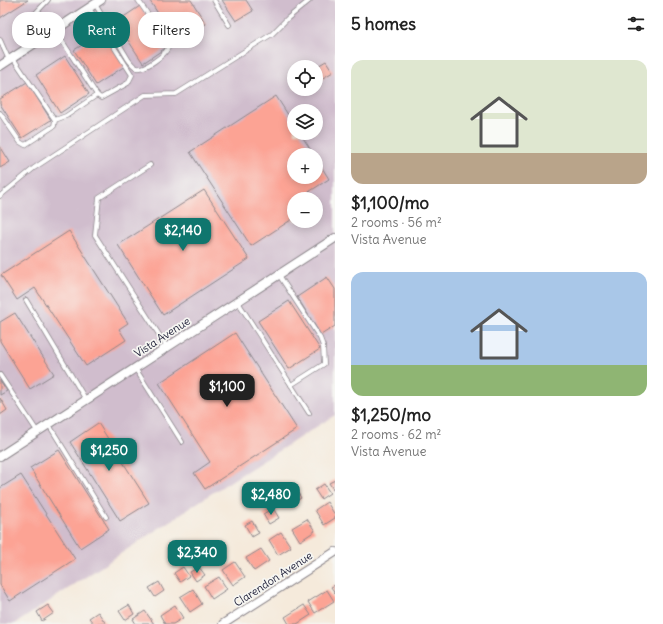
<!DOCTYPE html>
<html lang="en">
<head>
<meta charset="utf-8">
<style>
	:root { --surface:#fff; --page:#f2f2f2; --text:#222; --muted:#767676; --accent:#0f766e }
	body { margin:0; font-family:Delius,sans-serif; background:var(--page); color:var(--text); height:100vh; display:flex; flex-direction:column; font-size:15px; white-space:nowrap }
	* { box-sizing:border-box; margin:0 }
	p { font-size:13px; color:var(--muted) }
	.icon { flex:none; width:22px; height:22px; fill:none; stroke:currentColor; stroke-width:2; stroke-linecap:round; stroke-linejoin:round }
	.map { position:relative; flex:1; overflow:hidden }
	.details { display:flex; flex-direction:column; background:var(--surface); width:328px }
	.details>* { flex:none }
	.banner { position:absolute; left:12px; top:12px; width:263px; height:36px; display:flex; gap:8px }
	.tools { position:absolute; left:287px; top:60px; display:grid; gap:8px }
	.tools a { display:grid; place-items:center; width:36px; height:36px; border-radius:50%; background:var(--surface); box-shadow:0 2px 10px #0003; font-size:20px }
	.price { position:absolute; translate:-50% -34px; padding:0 9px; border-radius:8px; background:var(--accent); color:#fff; font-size:13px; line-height:26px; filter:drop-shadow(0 1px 2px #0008) }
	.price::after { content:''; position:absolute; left:50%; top:24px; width:12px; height:9px; margin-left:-6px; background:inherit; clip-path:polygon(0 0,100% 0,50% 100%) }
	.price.on { background:#222; color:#fff }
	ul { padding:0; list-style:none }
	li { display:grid; align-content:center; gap:8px; height:212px; padding:0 16px }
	li span { display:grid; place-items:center; height:124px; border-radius:12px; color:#555 }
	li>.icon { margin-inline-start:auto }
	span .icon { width:72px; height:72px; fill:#fffc; stroke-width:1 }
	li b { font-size:17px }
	h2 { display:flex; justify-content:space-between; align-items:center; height:48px; padding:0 16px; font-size:17px }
	.chip { padding:0 14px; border-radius:16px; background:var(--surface); box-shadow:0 2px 10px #0003; font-size:14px; line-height:36px }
	.chip.on { background:var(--accent); color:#fff }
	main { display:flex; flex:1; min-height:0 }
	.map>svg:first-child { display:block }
	.industrial { fill:#d0bdcd; fill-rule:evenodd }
	.building { fill:#fca394 }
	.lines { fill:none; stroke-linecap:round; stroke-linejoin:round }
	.lane-casing { stroke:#8c868b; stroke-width:5.5 }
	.street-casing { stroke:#8c868b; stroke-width:10 }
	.lane { stroke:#fff; stroke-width:4 }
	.street { stroke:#fff; stroke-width:8 }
	.labels { text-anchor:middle; stroke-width:3.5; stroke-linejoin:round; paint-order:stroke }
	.street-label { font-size:11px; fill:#22223b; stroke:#f6f6f2 }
</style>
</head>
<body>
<main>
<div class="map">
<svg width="335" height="624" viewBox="0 0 335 624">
	<rect width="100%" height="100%" fill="#f6f6f2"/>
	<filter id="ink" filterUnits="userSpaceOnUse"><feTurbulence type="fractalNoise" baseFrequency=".025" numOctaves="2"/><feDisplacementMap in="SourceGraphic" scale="8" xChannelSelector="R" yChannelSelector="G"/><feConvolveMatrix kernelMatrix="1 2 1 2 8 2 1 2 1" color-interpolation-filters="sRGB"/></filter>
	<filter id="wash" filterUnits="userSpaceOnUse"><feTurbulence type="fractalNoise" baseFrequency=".012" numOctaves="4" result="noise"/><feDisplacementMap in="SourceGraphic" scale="16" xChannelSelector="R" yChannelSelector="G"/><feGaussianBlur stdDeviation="0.9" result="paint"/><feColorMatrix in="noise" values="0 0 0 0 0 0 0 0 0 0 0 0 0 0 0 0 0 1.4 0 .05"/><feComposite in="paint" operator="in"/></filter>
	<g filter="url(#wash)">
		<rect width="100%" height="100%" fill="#f5eadb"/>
		<path class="industrial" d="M0,0H335V415L209,495L15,624H0ZM294,67H316V89H294ZM294,111H316V133H294ZM294,155H316V177H294ZM294,199H316V221H294Z"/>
		<g id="blocks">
			<g class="building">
				<polygon points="0,0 28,0 0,18"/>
				<polygon points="152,0 191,0 206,24 177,43 150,1"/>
				<polygon points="222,0 246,0 253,11 236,21"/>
				<polygon points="140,6 167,47 143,63 116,22"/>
				<polygon points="103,32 125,66 96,85 74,50"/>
				<polygon points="65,56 89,94 60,113 36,75"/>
				<polygon points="326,61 333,72 316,82 316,67"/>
				<polygon points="27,82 51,120 22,138 0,104 0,99"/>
				<polygon points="276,96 294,124 294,133 300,133 314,155 294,155 294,177 316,177 316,158 329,179 304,195 307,199 294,199 294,218 251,246 190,152"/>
				<polygon points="0,146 10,162 0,168"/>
				<polygon points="204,190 249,259 163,315 118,245"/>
				<polygon points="69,231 128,323 119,329 126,340 86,366 35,288 17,300 1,275"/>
				<polygon points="327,277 335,289 335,326 321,335 297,297"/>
				<polygon points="289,301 320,349 289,369 258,321"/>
				<polygon points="15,313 54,374 30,389 0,341 0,322"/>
				<polygon points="235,333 297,429 205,489 194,473 210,462 159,383"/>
				<polygon points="0,380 7,391 0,395"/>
				<polygon points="0,398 7,410 0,415"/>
				<polygon points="98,423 149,503 120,521 70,442"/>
				<polygon points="59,450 109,529 80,548 30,468"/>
				<polygon points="21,475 75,559 10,601 0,585 0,488"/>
				<polygon points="335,480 335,492 329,483"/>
				<polygon points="324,484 330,493 321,499 315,490"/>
				<polygon points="294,486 301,498 290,505 283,493"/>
				<polygon points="327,502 335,515 335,518 324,525 315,510"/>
				<polygon points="273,508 279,518 269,524 263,514"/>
				<polygon points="307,519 315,531 300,541 292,528"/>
				<polygon points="252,521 259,533 252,537 245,525"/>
				<polygon points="281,532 291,547 278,555 269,540"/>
				<polygon points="261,549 269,561 254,571 246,558"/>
				<polygon points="235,562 245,577 233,585 223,570"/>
				<polygon points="183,567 189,576 180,582 174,573"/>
				<polygon points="199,567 205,575 196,581 190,572"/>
				<polygon points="219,577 227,589 212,599 204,586"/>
				<polygon points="159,582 164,591 155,597 149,588"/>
				<polygon points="335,585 335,593 331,587"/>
				<polygon points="193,589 202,604 190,612 180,597"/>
				<polygon points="327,590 334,601 315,613 308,602"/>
				<polygon points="48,605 54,613 42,621 37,612"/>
				<polygon points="129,605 134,614 125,620 119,611"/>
				<polygon points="175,605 183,618 173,624 165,624 160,615"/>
				<polygon points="304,605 311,615 297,624 289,624 285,617"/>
				<polygon points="145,611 154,624 136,624 133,619"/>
				<polygon points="98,612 106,624 94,624 89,618"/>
			</g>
		</g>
	</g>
	<g filter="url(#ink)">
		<use href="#blocks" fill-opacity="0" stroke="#8c868b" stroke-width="1"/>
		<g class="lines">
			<g class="lane-casing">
				<g id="lane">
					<polyline points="214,0 229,25"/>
					<path d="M95,4L128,59C130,62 133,66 137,68C145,70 165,55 168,48L167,42L138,0"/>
					<polyline points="55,30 97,95 101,98 128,83 132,75 89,8"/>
					<polyline points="43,37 31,18 48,0"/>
					<polyline points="0,40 9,60"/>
					<polyline points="0,113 20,142 25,145 54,126 55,120 13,58"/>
					<polyline points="55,120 66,116 97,95"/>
					<polyline points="150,165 99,198 95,235 167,347"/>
					<polyline points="0,196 34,168 145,95 176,94 272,34 288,18 310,0"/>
					<polyline points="279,275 320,338 323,346 324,364 291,385"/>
					<polyline points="26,300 86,400"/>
					<polyline points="238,302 309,413"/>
					<polyline points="135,368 182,442"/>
					<polyline points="0,375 37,431"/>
					<polyline points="49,425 106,517"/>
				</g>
			</g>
			<g class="street-casing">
				<g id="street">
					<polyline points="0,66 101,0"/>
					<polyline points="0,456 335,238"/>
					<polyline points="223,624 335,552"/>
				</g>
			</g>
			<use href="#lane" class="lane"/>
			<use href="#street" class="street"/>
		</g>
	</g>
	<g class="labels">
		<g class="street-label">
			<text transform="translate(162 337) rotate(-33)" y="4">Vista Avenue</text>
			<text transform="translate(273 579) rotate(-33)" y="4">Clarendon Avenue</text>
		</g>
	</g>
</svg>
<div class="tools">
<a><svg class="icon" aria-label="locate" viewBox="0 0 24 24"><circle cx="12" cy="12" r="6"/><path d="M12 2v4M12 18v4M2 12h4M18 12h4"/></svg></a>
<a><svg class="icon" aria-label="layers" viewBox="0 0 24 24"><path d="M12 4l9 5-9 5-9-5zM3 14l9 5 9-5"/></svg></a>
<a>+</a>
<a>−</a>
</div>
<b class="price" style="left:183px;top:252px">$2,140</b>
<b class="price on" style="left:227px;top:408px">$1,100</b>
<b class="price" style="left:109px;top:472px">$1,250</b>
<b class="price" style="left:271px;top:516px">$2,480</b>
<b class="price" style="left:197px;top:574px">$2,340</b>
<div class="banner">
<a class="chip">Buy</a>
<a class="chip on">Rent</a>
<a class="chip">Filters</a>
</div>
</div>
<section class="details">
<h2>5 homes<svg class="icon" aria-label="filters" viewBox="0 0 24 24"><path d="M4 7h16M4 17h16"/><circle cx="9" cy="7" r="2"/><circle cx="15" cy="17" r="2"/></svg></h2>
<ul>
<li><span style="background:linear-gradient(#dfe7d0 75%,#b9a48a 0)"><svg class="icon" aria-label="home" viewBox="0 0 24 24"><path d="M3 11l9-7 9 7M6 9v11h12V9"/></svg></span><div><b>$1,100/mo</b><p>2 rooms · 56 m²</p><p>Vista Avenue</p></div></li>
<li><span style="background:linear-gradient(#a9c7e8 75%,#8fb573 0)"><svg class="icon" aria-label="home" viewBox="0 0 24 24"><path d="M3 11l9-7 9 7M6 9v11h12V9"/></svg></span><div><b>$1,250/mo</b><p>2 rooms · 62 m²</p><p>Vista Avenue</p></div></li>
</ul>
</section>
</main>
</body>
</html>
